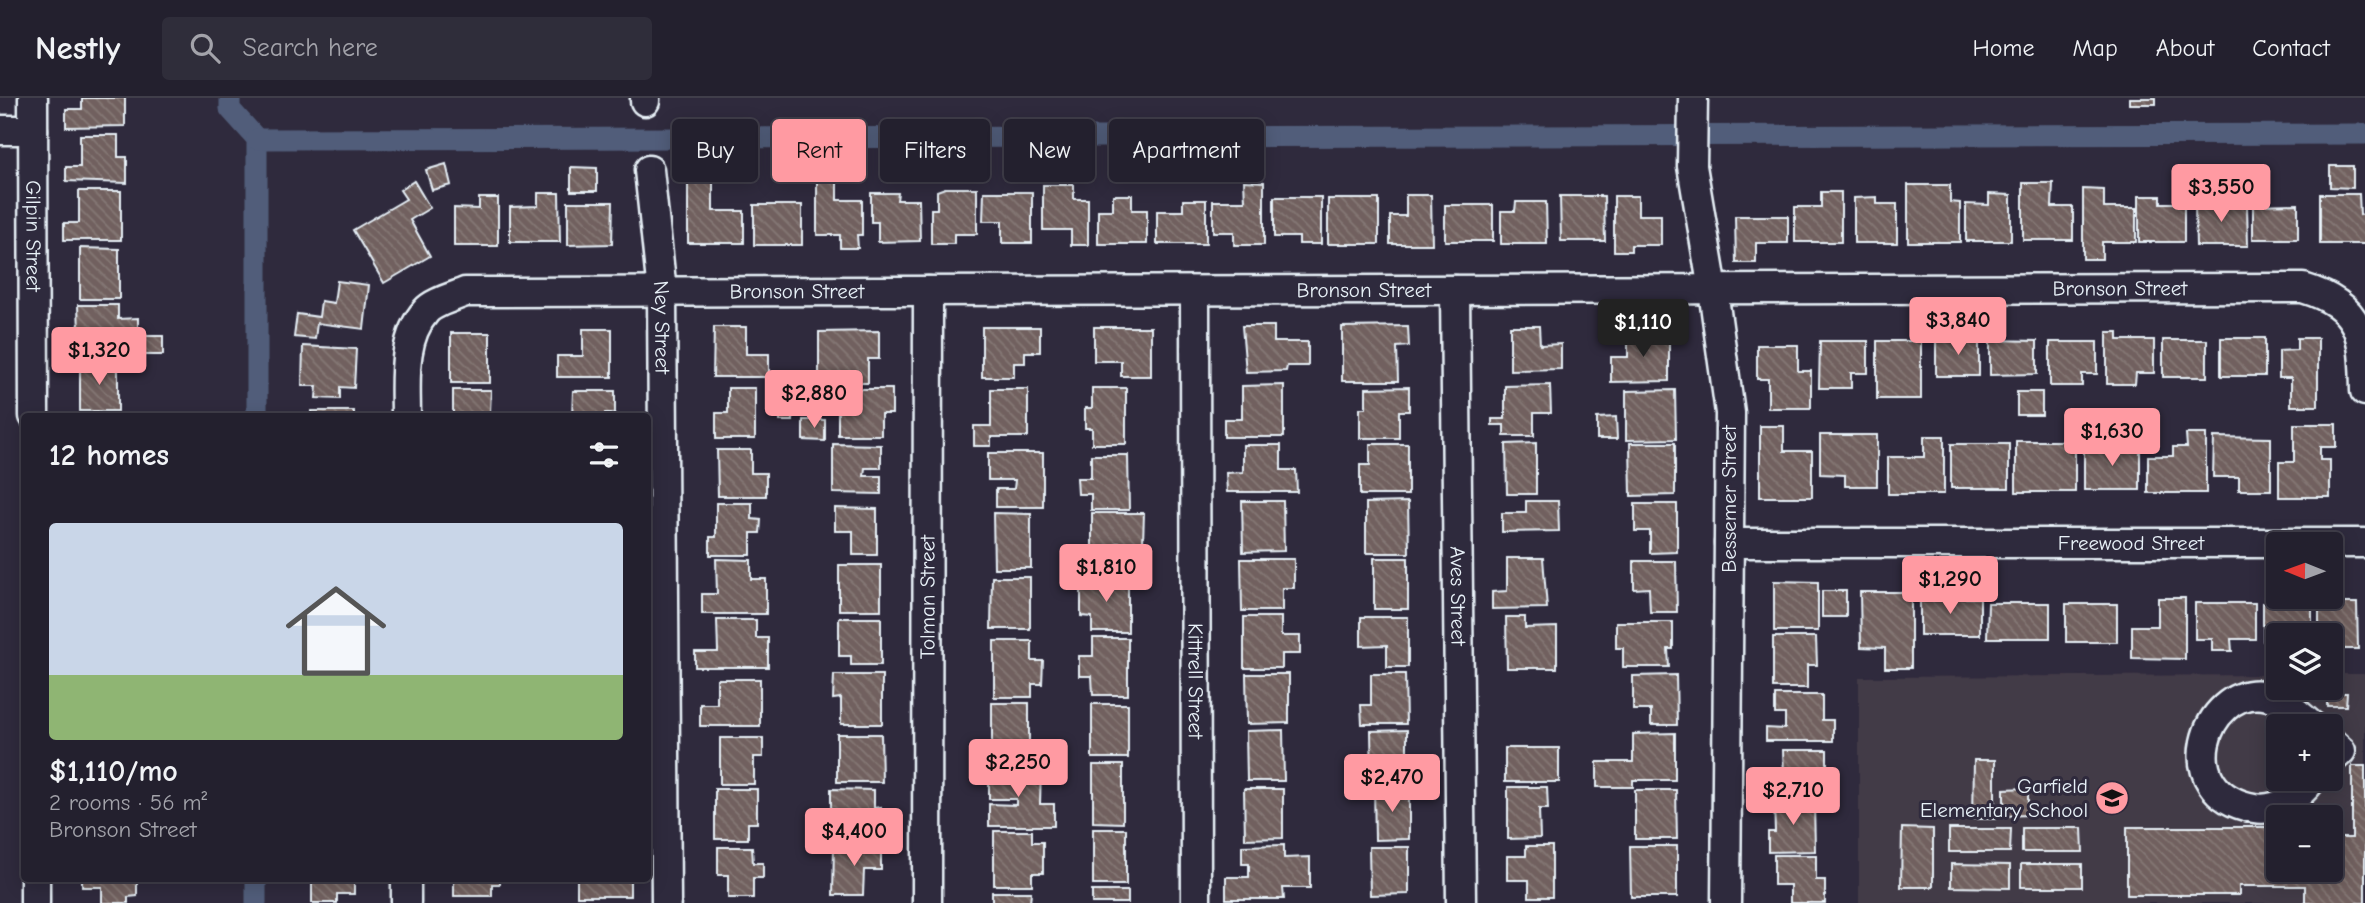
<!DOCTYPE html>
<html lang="en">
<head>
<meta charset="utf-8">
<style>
	:root { --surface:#23202e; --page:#2f2d3a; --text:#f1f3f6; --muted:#a3a3aa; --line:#403e4a; --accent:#ff9aa2 }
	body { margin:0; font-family:"Comic Neue",sans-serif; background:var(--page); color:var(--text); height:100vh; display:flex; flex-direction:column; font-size:26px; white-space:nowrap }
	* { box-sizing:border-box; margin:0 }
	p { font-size:23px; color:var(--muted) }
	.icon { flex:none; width:38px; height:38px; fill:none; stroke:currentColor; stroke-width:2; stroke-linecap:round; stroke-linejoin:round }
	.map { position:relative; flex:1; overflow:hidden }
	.side { position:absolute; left:21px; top:315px; width:630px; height:469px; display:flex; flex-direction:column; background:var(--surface); border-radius:7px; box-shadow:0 4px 18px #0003,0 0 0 2px var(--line) }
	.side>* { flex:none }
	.top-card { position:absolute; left:672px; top:21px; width:665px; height:63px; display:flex; gap:14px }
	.needle { width:46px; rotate:271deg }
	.tools { position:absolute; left:2266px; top:434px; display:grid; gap:14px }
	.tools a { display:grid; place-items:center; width:77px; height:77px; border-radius:7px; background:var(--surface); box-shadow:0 4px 18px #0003,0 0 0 2px var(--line); font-size:35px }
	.price { position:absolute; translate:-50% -60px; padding:0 16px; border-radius:7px; background:var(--accent); color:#111; font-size:23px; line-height:46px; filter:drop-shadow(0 2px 4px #0008) }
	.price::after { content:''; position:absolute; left:50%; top:42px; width:21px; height:16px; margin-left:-10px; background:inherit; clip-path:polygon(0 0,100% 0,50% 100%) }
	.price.active { background:#222; color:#fff }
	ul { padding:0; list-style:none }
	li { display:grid; align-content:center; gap:14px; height:371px; padding:0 28px }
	li span { display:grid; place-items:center; height:217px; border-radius:7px; color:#555 }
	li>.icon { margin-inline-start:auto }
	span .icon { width:126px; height:126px; fill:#fffc; stroke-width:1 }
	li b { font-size:30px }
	h2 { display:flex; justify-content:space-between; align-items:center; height:84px; padding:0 28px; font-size:30px }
	.tag { padding:0 24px; border-radius:7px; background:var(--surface); box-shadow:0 4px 18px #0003,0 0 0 2px var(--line); font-size:24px; line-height:63px }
	.tag.active { background:var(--accent); color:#111 }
	header { display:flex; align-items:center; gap:42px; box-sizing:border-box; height:98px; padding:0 35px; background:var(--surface); border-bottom:2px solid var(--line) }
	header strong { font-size:33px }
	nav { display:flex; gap:38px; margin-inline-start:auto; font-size:24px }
	.search { width:490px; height:63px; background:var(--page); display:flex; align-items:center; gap:18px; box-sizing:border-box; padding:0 24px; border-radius:7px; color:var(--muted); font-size:26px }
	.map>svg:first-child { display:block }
	.built { fill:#433a47; fill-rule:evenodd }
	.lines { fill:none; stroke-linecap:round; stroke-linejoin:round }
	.canal { stroke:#515d7a; stroke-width:21 }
	.building { fill:url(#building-back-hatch); stroke:#e8f1f8; stroke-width:2 }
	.minor-casing { stroke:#e8f1f8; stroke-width:33 }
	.minor { stroke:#2f2a3d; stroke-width:28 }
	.labels { text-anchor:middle; stroke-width:6; stroke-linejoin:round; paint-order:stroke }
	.street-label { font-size:21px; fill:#e8f1f8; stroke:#2f2a3d }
	.poi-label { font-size:21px; fill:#e8f1f8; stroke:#2f2a3d; text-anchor:end }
</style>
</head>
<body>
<header>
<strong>Nestly</strong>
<div class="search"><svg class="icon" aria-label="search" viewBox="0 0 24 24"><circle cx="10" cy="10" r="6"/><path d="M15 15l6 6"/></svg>Search here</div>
<nav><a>Home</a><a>Map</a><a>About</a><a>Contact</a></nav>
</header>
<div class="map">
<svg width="2365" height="805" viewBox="0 0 2365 805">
	<defs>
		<pattern id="building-back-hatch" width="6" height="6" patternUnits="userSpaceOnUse" patternTransform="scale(1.75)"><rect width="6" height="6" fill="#71615e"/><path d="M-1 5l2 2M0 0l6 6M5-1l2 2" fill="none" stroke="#857876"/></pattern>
	</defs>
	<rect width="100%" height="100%" fill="#2f2a3d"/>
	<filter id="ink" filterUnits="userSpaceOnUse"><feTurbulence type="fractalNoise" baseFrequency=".0143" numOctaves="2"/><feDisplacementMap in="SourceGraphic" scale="14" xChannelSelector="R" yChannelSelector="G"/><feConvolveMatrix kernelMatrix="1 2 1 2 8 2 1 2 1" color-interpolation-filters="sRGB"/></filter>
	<g filter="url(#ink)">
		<path class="built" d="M2331,576H2365V805H1859V579L2278,577V590H2331ZM2278,628H2331V681H2278ZM2278,719H2331V772H2278Z"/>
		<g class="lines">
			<g class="canal">
				<polyline points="230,0 230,11 257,41 257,318"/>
				<polyline points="257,41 2365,36"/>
				<polyline points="256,805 256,780"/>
			</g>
		</g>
		<g class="building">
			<polygon points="82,0 125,0 125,28 66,29 66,11 82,11"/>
			<rect x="2129" y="0" width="27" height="6"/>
			<polygon points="80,37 118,37 118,59 127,59 127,85 66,83 66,69 80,69"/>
			<polygon points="446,66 451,87 432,92 426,72"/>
			<polygon points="2330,68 2353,68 2353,90 2330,89"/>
			<polygon points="571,69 597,70 597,93 571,93"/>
			<polygon points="414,83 430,110 410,122 430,158 384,185 353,132 406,101 400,92"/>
			<polygon points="817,83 837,83 837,102 862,102 862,137 857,137 858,150 840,150 840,137 817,137"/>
			<polygon points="1244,83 1264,84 1264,147 1234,147 1234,134 1213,134 1213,103 1245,103"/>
			<polygon points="688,84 713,84 713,113 744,113 744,145 688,145"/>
			<polygon points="2023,85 2053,85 2052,109 2073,109 2073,142 2023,142"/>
			<polygon points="1043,87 1074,87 1074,101 1088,101 1088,147 1071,147 1071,132 1043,132"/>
			<polygon points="1908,87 1950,87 1950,104 1960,105 1960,144 1908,144"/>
			<polygon points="945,90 977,90 977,136 954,136 954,146 931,146 931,111 937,111 937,93"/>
			<polygon points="2083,91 2104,92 2104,110 2136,110 2136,144 2102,144 2102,161 2083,161"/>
			<polygon points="79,93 121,93 121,142 64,142 64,125 79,125"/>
			<polygon points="984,94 1032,94 1032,145 1002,145 1002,123 983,123"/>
			<polygon points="1821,94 1841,94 1841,144 1795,144 1795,109 1821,109"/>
			<polygon points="538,95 559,95 560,144 510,144 510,109 538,108"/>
			<polygon points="871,95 898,95 897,102 919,102 920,143 878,144 878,124 871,124"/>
			<polygon points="2212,95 2226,95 2226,108 2247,108 2248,148 2196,148 2195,108 2213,108"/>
			<polygon points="1989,96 2011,97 2011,143 1966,143 1966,106 1989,107"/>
			<polygon points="2320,96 2359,96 2360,117 2365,116 2365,146 2320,146"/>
			<polygon points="1113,97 1132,97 1132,112 1147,112 1147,146 1098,146 1098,112 1113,112"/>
			<polygon points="1406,97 1431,97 1432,146 1390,146 1390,118 1406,118"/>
			<polygon points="1560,98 1604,98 1605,143 1561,143"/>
			<polygon points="1614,98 1638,98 1638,117 1661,117 1661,147 1631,147 1631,153 1614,153"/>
			<polygon points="2139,98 2161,98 2161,105 2184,105 2184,144 2139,144"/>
			<polygon points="1274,99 1321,99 1321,146 1299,146 1299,139 1274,139"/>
			<polygon points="1877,99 1877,106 1897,106 1897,145 1854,145 1854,100"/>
			<polygon points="479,100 498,100 498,148 454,148 454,110 479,111"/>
			<rect x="1328" y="101" width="51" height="45"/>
			<polygon points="1183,102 1206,102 1206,146 1157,146 1157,113 1183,113"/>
			<polygon points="568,104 613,104 612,146 568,147"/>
			<polygon points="1516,104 1546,104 1547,146 1501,146 1501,113 1515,113"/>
			<polygon points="2298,106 2298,141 2253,141 2253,107"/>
			<rect x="754" y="107" width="48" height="40"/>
			<rect x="1445" y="107" width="48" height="36"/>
			<polygon points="1735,118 1788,118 1788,145 1756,145 1756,165 1736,165"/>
			<polygon points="80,150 119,151 119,201 80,201"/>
			<polygon points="337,183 369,187 364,231 317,225 315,241 294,239 297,216 319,219 321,203 334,205"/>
			<polygon points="78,207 118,207 118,221 138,220 138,238 163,238 163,257 63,257 63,234 79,234"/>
			<polygon points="1242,228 1274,228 1274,244 1308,244 1308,268 1287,268 1286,273 1246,274"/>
			<polygon points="1408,228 1409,248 1397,249 1398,283 1342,283 1342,229"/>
			<polygon points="1510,228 1539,228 1540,247 1561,246 1561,271 1510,272"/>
			<polygon points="714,229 746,229 746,256 769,256 769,279 713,279"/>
			<polygon points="982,229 1040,229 1040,254 1025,254 1025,265 1014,265 1014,279 982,279"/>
			<polygon points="1094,229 1151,229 1151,278 1121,278 1121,263 1094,263"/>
			<polygon points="583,231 612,231 612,279 557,279 557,258 583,258"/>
			<polygon points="1659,232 1659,243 1669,243 1669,283 1611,284 1611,259 1628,259 1628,233"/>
			<polygon points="879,233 879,261 868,261 868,285 841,285 841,278 819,278 819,234"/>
			<polygon points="2107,234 2118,234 2118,242 2154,242 2154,275 2136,275 2135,286 2107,286"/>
			<rect x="451" y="235" width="39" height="50"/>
			<rect x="1936" y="240" width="43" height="38"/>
			<rect x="2221" y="240" width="44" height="38"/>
			<polygon points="2297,240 2318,240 2318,308 2291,308 2291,280 2279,280 2279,253 2297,252"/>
			<polygon points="1990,242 2037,243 2037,276 1990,277"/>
			<rect x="2163" y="242" width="44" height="37"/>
			<polygon points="1820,243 1868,243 1868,275 1851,275 1851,290 1819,290"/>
			<rect x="1877" y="243" width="44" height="58"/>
			<polygon points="2050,244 2097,244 2097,276 2082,276 2082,288 2050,288"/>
			<polygon points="1757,247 1798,247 1798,273 1811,273 1811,310 1768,310 1768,281 1757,281"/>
			<polygon points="303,248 356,251 354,290 340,289 340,301 316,300 317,288 302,288"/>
			<rect x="80" y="265" width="38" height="48"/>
			<polygon points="1284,287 1284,339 1224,339 1224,321 1242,321 1242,288"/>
			<polygon points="1550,287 1551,315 1534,315 1534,338 1504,338 1504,327 1492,327 1492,321 1505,321 1505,288"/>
			<polygon points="1409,289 1409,313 1399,313 1399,340 1360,340 1360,310 1366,310 1366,290"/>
			<polygon points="728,290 755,290 755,341 716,341 716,315 728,315"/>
			<polygon points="1092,290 1126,290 1126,346 1092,346 1092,330 1085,330 1085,310 1092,310"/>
			<polygon points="838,291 892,291 892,316 881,316 881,337 838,337"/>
			<polygon points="991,291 1028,291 1028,339 991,339 991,348 974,348 974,328 991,328"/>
			<polygon points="453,292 491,292 490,315 483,316 483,318 453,318"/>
			<polygon points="1675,292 1676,341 1626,342 1626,293"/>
			<polygon points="573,293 615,293 615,315 605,315 605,318 572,318"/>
			<rect x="2017" y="294" width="25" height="23"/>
			<polygon points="780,298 792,298 793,323 780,323"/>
			<rect x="311" y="313" width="43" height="5"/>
			<polygon points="1616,319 1617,341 1597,341 1597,320"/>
			<polygon points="803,322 825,322 825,343 803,342"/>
			<polygon points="2294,326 2336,326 2336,349 2320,349 2320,362 2330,362 2330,399 2279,399 2279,364 2294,364"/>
			<polygon points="1760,328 1784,328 1784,353 1812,353 1812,399 1760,399"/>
			<polygon points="2186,336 2206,336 2206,395 2148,395 2148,358 2173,358 2173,349 2187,349"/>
			<polygon points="1820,337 1877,337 1877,388 1845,388 1845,377 1820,376"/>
			<polygon points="1924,338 1944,338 1944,396 1888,396 1888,359 1924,359"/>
			<polygon points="2214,339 2271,340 2271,392 2239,392 2239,379 2213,379"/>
			<rect x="2016" y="343" width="59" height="51"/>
			<polygon points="1536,345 1536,396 1507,396 1506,346"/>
			<polygon points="1630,345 1675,345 1675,397 1631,398"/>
			<polygon points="833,346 881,347 881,370 865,370 864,378 881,378 881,396 833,395"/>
			<polygon points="1370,346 1408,346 1408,397 1360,397 1360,367 1370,367"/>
			<rect x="1951" y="346" width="58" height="44"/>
			<polygon points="1243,347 1281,347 1281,372 1296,372 1297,394 1227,394 1226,375 1243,374"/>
			<rect x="2084" y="347" width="56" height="45"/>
			<polygon points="717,352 751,352 751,375 766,375 766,398 718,398"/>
			<polygon points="988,355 1043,355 1043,409 996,409 996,391 1014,391 1015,382 988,382"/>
			<polygon points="1091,357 1128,357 1129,412 1091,412 1091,396 1078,396 1077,380 1091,380"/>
			<polygon points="1242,403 1283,403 1284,453 1243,454"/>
			<polygon points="1526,403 1558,403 1559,433 1502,434 1502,415 1526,415"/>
			<polygon points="1408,404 1409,455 1366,455 1366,405"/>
			<polygon points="716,405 752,405 752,421 761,422 760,435 751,435 751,457 710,457 710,439 716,439"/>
			<polygon points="1635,406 1677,406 1677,454 1650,455 1650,433 1635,433"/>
			<polygon points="835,410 877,411 877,457 853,457 853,433 835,433"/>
			<polygon points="993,415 1031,416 1031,470 994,470"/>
			<polygon points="1092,415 1144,415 1143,445 1117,445 1117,471 1092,471"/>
			<rect x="1374" y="460" width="34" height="51"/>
			<polygon points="1507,460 1543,460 1547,510 1492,511 1492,494 1507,493"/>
			<polygon points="716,461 751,462 751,481 766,481 766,516 702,516 702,496 717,496"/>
			<polygon points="1241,461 1294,461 1294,490 1282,490 1282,513 1242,513"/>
			<polygon points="1634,463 1676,463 1677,514 1650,514 1649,490 1634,491"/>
			<rect x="839" y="467" width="42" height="45"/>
			<polygon points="992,479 1030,479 1030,531 991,531"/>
			<polygon points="1081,480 1128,480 1128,534 1092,534 1092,519 1081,518"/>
			<polygon points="1774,483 1818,484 1818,533 1774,533"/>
			<rect x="1822" y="493" width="24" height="26"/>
			<polygon points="1860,494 1911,494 1911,570 1885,570 1885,550 1861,549"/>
			<rect x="1920" y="500" width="60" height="37"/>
			<polygon points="2158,500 2185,500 2185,561 2132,560 2132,528 2158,528"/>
			<polygon points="2312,504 2312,537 2278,537 2278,542 2263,543 2263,505"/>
			<polygon points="1988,505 2050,505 2050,540 1987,540"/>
			<polygon points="2195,505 2255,505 2255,541 2231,541 2232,553 2212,553 2212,541 2195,541"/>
			<polygon points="2319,505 2357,505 2358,551 2331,551 2331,537 2319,537"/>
			<rect x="2066" y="506" width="51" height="38"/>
			<polygon points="1244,519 1281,519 1281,538 1300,538 1300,556 1282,556 1282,570 1244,570"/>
			<polygon points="1361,519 1408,519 1408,569 1387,569 1387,547 1361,548"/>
			<polygon points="1506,519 1525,519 1525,530 1557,529 1557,570 1507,570"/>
			<polygon points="839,520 881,520 881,567 851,567 851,558 839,558"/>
			<polygon points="717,522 756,522 756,540 768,540 768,569 695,569 695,554 718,554"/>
			<polygon points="1616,524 1673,524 1673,551 1668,551 1669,569 1623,569 1623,550 1616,550"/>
			<polygon points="1773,539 1816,539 1817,567 1807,567 1807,590 1773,590"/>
			<polygon points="1093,540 1128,540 1128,597 1093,597 1092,578 1079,578 1079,558 1093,558"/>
			<polygon points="994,543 1032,543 1032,563 1043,563 1042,586 1032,586 1032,599 994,599"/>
			<polygon points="1246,576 1289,576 1289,625 1247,626"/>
			<polygon points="1371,576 1405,576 1406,626 1362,626 1361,607 1371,607"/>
			<polygon points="834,577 882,577 882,626 841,626 841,600 833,601"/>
			<polygon points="1676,577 1677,627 1651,627 1651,612 1633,612 1633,578"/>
			<polygon points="717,581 760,581 760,628 700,628 700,606 717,606"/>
			<polygon points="2327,595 2347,595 2346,608 2327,608"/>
			<polygon points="1775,597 1822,597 1822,622 1833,622 1833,643 1766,643 1766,630 1785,631 1785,616 1775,616"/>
			<rect x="992" y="605" width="37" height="56"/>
			<rect x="1092" y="606" width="36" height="54"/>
			<polygon points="1283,632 1284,683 1247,683 1246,633"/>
			<polygon points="1407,632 1407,682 1372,682 1371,633"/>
			<polygon points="1675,635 1675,682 1633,682 1633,689 1597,689 1597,664 1633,664 1633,636"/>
			<polygon points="837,636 881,636 882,684 837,684"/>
			<polygon points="720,640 763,640 763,659 754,659 754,686 720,686"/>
			<rect x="1505" y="650" width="54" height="34"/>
			<polygon points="1783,652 1827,652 1827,675 1809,675 1809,698 1774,698 1774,676 1784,676"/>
			<polygon points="1974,662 1995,662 1995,721 1973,721"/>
			<polygon points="1093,667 1123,667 1123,725 1093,724"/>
			<polygon points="2352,668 2365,668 2365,805 2305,805 2305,788 2239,788 2239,797 2127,797 2127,729 2278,729 2278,772 2331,772 2331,729 2334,729 2334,740 2352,740"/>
			<polygon points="989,670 1041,671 1040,706 1054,706 1054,728 989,728 989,706 1016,707 1016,701 989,701"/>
			<polygon points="1508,689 1547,689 1548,711 1539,711 1540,740 1508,741"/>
			<polygon points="1374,690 1409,690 1409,741 1375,742"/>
			<polygon points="2028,690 2028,717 2004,718 2004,691"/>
			<polygon points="715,691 757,691 757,725 748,725 748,741 715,741"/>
			<polygon points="831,691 874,692 874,710 881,709 881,744 850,744 850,727 831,727"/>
			<polygon points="1244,691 1283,691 1283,740 1245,741"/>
			<polygon points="1635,692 1676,692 1677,741 1635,741"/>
			<polygon points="1814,703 1815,753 1768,754 1768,734 1775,734 1774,704"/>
			<polygon points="1902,730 1933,731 1933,789 1901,789"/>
			<polygon points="2022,730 2082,730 2083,754 2022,754"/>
			<rect x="1093" y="731" width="33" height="56"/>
			<polygon points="1949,731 2011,731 2010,754 1949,754"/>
			<polygon points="994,733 1032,733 1032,744 1043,744 1043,775 1032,775 1032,787 994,787"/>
			<polygon points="1284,747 1284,760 1310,759 1310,790 1283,790 1284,801 1226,801 1226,779 1249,779 1249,766 1242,766 1242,748"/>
			<polygon points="834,748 881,748 881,772 864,772 863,797 833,797"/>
			<polygon points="1526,748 1552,748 1552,799 1529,799 1529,782 1507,782 1507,758 1526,758"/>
			<polygon points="1630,748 1677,748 1677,799 1631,799"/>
			<polygon points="718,749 752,749 753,765 763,765 763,780 753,780 753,800 728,800 728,777 718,777"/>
			<polygon points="1369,749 1409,749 1409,796 1370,797"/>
			<polygon points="1774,757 1816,757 1816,782 1825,782 1825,805 1790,805 1790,787 1774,787"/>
			<polygon points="1951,766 2010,767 2010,790 1951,789"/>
			<rect x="2021" y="766" width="61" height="23"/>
			<polygon points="82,780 137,780 137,798 128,799 128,805 102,805 102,789 82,789"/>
			<polygon points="312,780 354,780 354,796 337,796 337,805 312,805"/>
			<polygon points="454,780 500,780 500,786 492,786 492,798 454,798"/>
			<polygon points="577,780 630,782 630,798 577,798"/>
			<rect x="1092" y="793" width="36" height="12"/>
			<polygon points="992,794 1031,794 1030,805 992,805"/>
		</g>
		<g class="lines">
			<g class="minor-casing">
				<g id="minor">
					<path id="s1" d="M33,0L34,318"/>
					<polyline points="1693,0 1692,68 1713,192 1730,315 1726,805"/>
					<polyline points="645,3 645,0"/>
					<polyline points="0,32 33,32"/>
					<path id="s2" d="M649,72L662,194L666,805"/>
					<path id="s3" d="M1455,192L1461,805"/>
					<path id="s4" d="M1195,193L1196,805"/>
					<path id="s5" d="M406,318C406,284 401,241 426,213C434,204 454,199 465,194L2303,190C2362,208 2364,237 2365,293"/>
					<path id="s6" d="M1729,445H2365"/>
					<path d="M2312,628C2297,616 2284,600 2263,597C2205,589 2169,695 2254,710C2278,714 2299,699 2312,681"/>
					<polyline points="2331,644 2341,653 2331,662"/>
					<polyline points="35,780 35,805"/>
					<polyline points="406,780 406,805"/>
					<path id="s7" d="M927,805L928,193"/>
				</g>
			</g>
			<use href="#minor" class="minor"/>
		</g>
	</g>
	<defs>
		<g id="school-disc" transform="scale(1.75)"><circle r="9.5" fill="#ff9aa2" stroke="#2f2a3d"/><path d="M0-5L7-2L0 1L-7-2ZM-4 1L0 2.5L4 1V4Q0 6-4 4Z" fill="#111"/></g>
	</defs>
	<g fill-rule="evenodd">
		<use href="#school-disc" x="2112" y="700"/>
	</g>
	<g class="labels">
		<g class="street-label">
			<text dy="7" stroke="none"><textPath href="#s1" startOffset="138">Gilpin Street</textPath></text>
			<text dy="7" stroke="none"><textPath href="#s5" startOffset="1808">Bronson Street</textPath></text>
			<text dy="7" stroke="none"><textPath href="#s5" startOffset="1052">Bronson Street</textPath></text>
			<text dy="7" stroke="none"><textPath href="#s5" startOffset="485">Bronson Street</textPath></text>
			<text dy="7" stroke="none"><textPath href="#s2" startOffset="158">Ney Street</textPath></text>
			<text transform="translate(1729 401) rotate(-90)" y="7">Bessemer Street</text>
			<text dy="7" stroke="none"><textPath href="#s6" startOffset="402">Freewood Street</textPath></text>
			<text dy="7" stroke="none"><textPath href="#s7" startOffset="306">Tolman Street</textPath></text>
			<text dy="7" stroke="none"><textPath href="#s3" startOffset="306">Aves Street</textPath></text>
			<text dy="7" stroke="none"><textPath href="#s4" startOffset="390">Kittrell Street</textPath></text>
		</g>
		<g class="poi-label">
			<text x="2088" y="695">Garfield<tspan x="2088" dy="24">Elementary School</tspan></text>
		</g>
	</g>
</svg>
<div class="tools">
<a><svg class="needle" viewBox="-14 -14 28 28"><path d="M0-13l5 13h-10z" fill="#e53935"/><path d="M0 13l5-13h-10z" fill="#a3a3aa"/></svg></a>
<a><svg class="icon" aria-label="layers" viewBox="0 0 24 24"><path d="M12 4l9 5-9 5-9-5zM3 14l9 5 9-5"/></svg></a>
<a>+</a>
<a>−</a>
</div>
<b class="price" style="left:2221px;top:126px">$3,550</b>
<b class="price" style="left:1958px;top:259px">$3,840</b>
<b class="price active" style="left:1643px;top:261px">$1,110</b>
<b class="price" style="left:99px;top:289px">$1,320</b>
<b class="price" style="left:814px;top:332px">$2,880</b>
<b class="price" style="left:2112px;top:370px">$1,630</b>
<b class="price" style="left:1106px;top:506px">$1,810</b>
<b class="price" style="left:1950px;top:518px">$1,290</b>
<b class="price" style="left:1018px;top:701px">$2,250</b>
<b class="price" style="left:1392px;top:716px">$2,470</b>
<b class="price" style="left:1793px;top:729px">$2,710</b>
<b class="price" style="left:854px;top:770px">$4,400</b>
<div class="top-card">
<a class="tag">Buy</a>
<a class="tag active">Rent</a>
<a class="tag">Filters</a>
<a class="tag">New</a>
<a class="tag">Apartment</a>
</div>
<section class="side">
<h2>12 homes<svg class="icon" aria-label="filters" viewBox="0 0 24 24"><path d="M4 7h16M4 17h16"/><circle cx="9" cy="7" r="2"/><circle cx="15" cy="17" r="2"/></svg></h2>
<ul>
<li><span style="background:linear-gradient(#c9d6e8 70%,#8fb573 0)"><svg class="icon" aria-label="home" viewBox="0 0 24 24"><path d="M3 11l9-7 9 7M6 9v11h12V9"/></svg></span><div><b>$1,110/mo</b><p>2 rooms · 56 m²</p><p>Bronson Street</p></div></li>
</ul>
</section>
</div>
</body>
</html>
